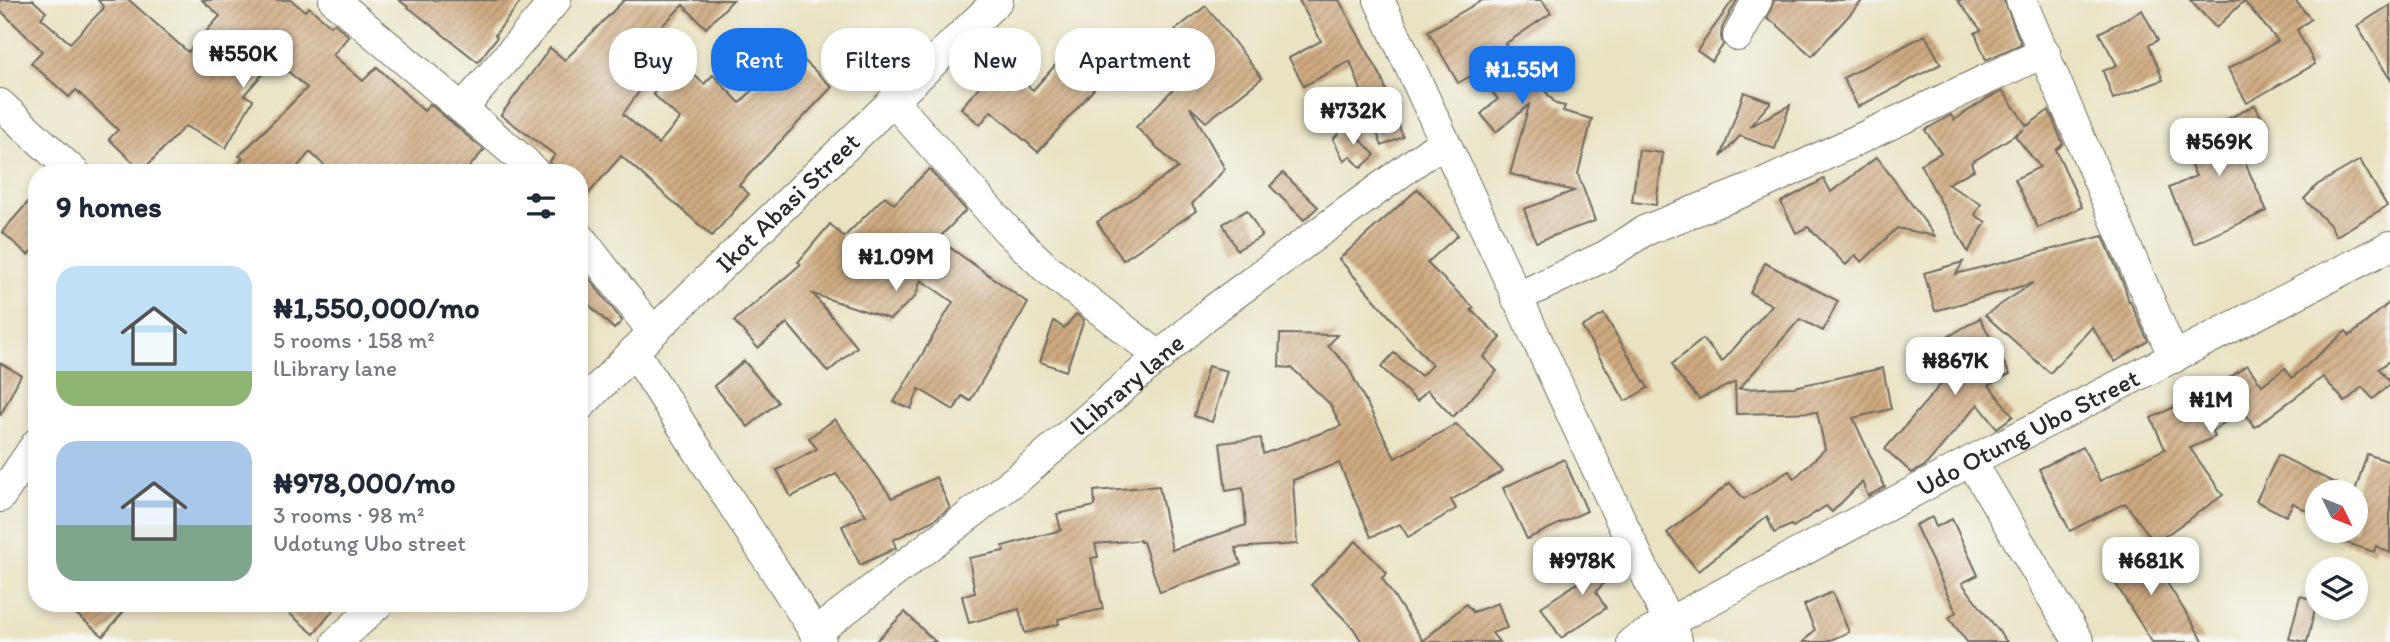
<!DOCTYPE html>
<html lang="en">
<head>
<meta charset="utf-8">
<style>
	:root { --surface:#fff; --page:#f6f6f7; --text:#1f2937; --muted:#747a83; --accent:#1a73e8 }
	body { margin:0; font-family:Itim,sans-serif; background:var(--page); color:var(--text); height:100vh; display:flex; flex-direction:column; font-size:26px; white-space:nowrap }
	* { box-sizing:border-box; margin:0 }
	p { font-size:23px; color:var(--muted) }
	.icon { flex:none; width:38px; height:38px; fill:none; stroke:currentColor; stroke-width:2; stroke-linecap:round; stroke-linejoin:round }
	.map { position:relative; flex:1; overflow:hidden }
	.sheet { position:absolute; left:28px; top:164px; width:560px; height:448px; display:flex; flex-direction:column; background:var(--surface); border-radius:28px; box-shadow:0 4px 10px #0003 }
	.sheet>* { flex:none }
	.hud { position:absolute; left:609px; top:28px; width:665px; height:63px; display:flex; gap:14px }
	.needle { width:46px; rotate:133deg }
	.tools { position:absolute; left:2305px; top:480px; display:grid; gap:14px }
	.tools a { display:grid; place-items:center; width:63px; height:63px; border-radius:50%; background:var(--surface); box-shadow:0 4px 10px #0003; font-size:35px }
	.price { position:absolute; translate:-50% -60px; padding:0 16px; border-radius:14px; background:#fff; color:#222; font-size:23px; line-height:46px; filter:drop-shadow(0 2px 4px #0008) }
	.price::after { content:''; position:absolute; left:50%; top:42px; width:21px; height:16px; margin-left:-10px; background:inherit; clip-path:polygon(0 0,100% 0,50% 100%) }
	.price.current { background:var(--accent); color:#fff }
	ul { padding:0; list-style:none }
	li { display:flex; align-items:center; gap:21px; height:175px; padding:0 28px }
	li span { display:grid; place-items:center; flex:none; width:196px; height:140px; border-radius:21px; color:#555 }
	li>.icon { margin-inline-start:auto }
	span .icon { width:84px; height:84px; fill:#fffc; stroke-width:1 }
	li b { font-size:30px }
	h2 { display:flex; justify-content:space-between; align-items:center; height:84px; padding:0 28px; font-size:30px }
	.chip { padding:0 24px; border-radius:28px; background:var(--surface); box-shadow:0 4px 10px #0003; font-size:24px; line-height:63px }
	.chip.current { background:var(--accent); color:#fff }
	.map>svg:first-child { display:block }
	.building { fill:url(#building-hatch) }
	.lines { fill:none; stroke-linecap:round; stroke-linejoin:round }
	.minor-casing { stroke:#6e6b60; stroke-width:32 }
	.minor { stroke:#fff; stroke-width:30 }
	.labels { text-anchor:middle; stroke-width:7; stroke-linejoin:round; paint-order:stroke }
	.street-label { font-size:26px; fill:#2b2b2b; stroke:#f6f6f2 }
</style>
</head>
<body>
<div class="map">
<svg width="2390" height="642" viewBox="0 0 2390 642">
	<defs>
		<pattern id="building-hatch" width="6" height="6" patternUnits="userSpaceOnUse" patternTransform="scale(1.75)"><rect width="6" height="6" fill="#cfaa81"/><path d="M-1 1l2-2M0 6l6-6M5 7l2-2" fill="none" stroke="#a88b6a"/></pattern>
	</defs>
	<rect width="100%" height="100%" fill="#f6f6f2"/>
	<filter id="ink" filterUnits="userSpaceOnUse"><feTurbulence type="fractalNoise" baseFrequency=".0143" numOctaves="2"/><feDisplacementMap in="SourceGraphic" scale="14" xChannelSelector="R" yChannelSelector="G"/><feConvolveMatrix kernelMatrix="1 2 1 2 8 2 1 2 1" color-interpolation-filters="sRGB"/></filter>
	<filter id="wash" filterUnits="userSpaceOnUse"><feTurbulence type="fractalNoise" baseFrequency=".00686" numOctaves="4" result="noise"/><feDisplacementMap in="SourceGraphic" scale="28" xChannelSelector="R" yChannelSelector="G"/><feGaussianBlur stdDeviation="1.57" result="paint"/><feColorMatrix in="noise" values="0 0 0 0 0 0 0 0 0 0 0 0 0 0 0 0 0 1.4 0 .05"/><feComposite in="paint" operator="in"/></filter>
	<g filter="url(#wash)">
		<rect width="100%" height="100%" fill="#e9e3c3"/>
		<g id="blocks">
			<g class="building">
				<polygon points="0,0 33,0 46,12 41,18 70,43 104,8 98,0 129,0 188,52 220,16 202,0 291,0 305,11 309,7 331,26 334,23 349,36 333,55 363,81 377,67 424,111 430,104 484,150 464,173 332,173 310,152 292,173 230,173 243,158 239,156 307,88 275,60 244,95 253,100 226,148 185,126 142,171 109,139 118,130 76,90 69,97 31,63 42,51 0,10"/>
				<polygon points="399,0 522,0 495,35 497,37 478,62"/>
				<polygon points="624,0 733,0 706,28 683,5 622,65 646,82 623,114 658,144 680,119 653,94 681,63 704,84 713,75 740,103 792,49 832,87 739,185 749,194 712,236 621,156 579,205 579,173 563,173 549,162 555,155 501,115 550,48 565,60"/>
				<polygon points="1299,0 1339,0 1381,76 1403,137 1382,146 1350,61 1304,86 1289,58 1321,41"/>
				<polygon points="1483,0 1542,0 1551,13 1505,44 1556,104 1565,106 1563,111 1592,119 1578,174 1595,221 1536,242 1524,209 1574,191 1510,174 1529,105 1496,132 1481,114 1498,99 1476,73 1458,83 1428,31"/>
				<polygon points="1733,0 1737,0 1722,28 1721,37 1723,45 1712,61 1697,51"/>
				<polygon points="1774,0 1863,0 1812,56 1776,24 1767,19"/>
				<polygon points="1957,0 2004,0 2021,44 1986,60 1975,33 1981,30"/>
				<polygon points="2190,0 2295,0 2311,19 2297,30 2315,64 2247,103 2228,69 2278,41 2244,1 2216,28"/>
				<polygon points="2390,5 2390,79 2357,26"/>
				<polygon points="1206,6 1262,78 1206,122 1190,107 1225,169 1192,204 1196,211 1123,260 1097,222 1178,168 1136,127 1200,62 1175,30"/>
				<polygon points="2142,10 2158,40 2149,45 2163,80 2113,99 2103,71 2117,65 2099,33"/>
				<polygon points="1925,35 1941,64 1858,107 1843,78"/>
				<polygon points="1060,60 1094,89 1038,152 991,111 980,125 961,108 1000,62 1033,90"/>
				<polygon points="2003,91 2027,126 2049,110 2063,144 2056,150 2082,207 2038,228 2015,179 2040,167 2015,136 2024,129 1971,163 1974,170 1947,184 1981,204 1975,215 1986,222 1968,252 1920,164 1941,153 1925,130 1951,115 1954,120 1988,98"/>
				<polygon points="1744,92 1771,102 1749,127 1790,105 1775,149 1740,136 1721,157"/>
				<polygon points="2255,105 2267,128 2236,143 2267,211 2194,244 2169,188 2196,176 2180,143"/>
				<polygon points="1347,125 1375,155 1361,168 1350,156 1344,161 1333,139"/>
				<polygon points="1639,150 1663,153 1656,205 1632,202"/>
				<polygon points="1877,157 1935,236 1897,228 1862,262 1855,255 1846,265 1808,227 1796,233 1781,202 1824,179 1831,192"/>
				<polygon points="2360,160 2387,206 2336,236 2330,225 2304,199 2317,185"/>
				<polygon points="929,169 966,210 938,239 1028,303 970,401 962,396 954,410 919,389 911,409 894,402 953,302 921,280 915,297 890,319 813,294 857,347 828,372 787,323 758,348 734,321 801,264 798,262 830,224 844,237 885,196 894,204"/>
				<polygon points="1283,173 1318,207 1304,220 1270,186"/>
				<polygon points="1418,189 1458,235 1427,263 1474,308 1471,310 1501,338 1483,357 1497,371 1453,417 1427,390 1417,401 1381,367 1394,353 1421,376 1432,365 1339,259"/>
				<polygon points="37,192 37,246 28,255 2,232"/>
				<polygon points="1247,210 1262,236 1237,250 1223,224"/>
				<polygon points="2103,236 2125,288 2129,302 2130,301 2148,341 2115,362 2092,327 2050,373 1985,315 2033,283 1935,311 1924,273 1963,262 1956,274"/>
				<polygon points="1765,263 1838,301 1823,331 1800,319 1739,389 1794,387 1883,368 1891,409 1853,418 1885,487 1868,496 1862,482 1832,512 1826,506 1793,527 1791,525 1774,533 1767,516 1698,571 1667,533 1730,483 1744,499 1789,471 1794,479 1825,449 1817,412 1736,414 1735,382 1699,399 1676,372 1672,364 1703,339 1722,362 1772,305 1750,293"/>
				<polygon points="579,265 622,321 614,329 579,295"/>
				<polygon points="2390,302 2390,360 2379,369 2390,382 2390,385 2373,399 2362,387 2345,402 2323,377 2255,427 2242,409 2213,431 2215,437 2190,448 2223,495 2155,543 2125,503 2070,531 2039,469 2083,447 2100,481 2165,449 2151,418 2197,396 2199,401 2247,365 2262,385 2285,368 2292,378 2346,331 2350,336"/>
				<polygon points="1076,314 1084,320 1066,371 1040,362 1054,321 1064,328"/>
				<polygon points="1604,314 1648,388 1625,401 1582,327"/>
				<polygon points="1980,318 2010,374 1989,385 2013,416 1997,428 1978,404 1925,466 1912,473 1885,449 1955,368 1939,342"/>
				<polygon points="1280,334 1337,335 1328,346 1347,365 1395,458 1456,424 1503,471 1451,500 1456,509 1408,537 1400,524 1371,537 1339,463 1293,480 1297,544 1235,548 1241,564 1160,592 1143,542 1140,542 1140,540 1095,544 1098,557 1091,558 1103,609 1058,619 1059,624 1025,633 1019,609 969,623 962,596 975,593 969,558 1004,551 1003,546 1061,530 1057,514 1095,506 1094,491 1159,486 1172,550 1246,525 1243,488 1226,491 1220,443 1261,438 1263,454 1341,426 1330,404 1292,368 1279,367"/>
				<polygon points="744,361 778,402 748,427 714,386"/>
				<polygon points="0,363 21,375 0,416"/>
				<polygon points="1208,366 1227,371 1212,422 1194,416"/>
				<polygon points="835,419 892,498 936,477 950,508 932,521 893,540 896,548 860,565 842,526 866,515 836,474 791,497 777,470 817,449 809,438"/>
				<polygon points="2367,454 2390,462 2390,553 2376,546 2374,552 2318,533 2318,530 2356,530 2356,488"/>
				<polygon points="2278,455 2353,492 2317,492 2317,517 2293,503 2286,516 2256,501"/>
				<polygon points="1564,459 1587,511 1527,539 1503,488"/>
				<polygon points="1932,517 1936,527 1952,519 1978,575 1962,583 2007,642 1967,642 1949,618 1956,612 1915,525"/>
				<polygon points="1356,541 1387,573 1382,578 1423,641 1466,604 1473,612 1498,603 1507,628 1492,633 1499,642 1362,642 1353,628 1311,585"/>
				<polygon points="2141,541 2204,642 2152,642 2104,565"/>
				<polygon points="1609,544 1615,549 1621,563 1596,592 1606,608 1561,638 1541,607 1603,566 1596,560"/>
				<polygon points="1832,592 1849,632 1826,642 1803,642 1815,630 1804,605"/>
				<polygon points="2300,596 2317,601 2307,642 2289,639"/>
				<polygon points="64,604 130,604 103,636"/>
				<polygon points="278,604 338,604 314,634"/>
				<polygon points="905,612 925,632 936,642 875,642"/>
			</g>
		</g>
	</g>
	<g filter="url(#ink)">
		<use href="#blocks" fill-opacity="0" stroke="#6e6b60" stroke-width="2"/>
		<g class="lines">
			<g class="minor-casing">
				<g id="minor">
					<polyline points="334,0 525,162 535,173"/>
					<polyline points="1379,0 1677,641"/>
					<polyline points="2021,0 2174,358"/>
					<polyline points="1738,36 1757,0"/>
					<polyline points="893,101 1007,230 1047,269 1160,357"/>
					<polyline points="0,104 75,173"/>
					<polyline points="462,109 556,0"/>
					<polyline points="579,236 653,332"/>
					<polyline points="1516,298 1607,255 1644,231 1763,184 2045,52"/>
					<polyline points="634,351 821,642"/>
					<path id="s1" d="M579,407L653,332L998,0"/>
					<polyline points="1971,461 2079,642"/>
					<polyline points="0,497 37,443"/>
					<path id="s2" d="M815,633L1022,475L1213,310L1444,141"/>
					<polyline points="337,642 378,604"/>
					<path id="s3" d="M1632,642L1971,461L2390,246"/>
				</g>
			</g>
			<use href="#minor" class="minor"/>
		</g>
	</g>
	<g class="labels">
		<g class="street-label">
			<text dy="9" stroke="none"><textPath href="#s1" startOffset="292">Ikot Abasi Street</textPath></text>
			<text dy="9" stroke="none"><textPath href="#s2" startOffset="399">lLibrary lane</textPath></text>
			<text dy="9" stroke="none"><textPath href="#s3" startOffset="448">Udo Otung Ubo Street</textPath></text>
		</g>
	</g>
</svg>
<div class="tools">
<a><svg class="needle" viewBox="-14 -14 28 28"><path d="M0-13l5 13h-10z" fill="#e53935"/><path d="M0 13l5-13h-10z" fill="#747a83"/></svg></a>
<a><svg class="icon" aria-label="layers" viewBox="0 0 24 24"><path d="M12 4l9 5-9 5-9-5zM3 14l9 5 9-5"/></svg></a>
</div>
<b class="price" style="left:243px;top:90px">₦550K</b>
<b class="price current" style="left:1522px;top:106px">₦1.55M</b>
<b class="price" style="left:1353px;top:147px">₦732K</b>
<b class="price" style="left:2219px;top:178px">₦569K</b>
<b class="price" style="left:896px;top:293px">₦1.09M</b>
<b class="price" style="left:1955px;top:397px">₦867K</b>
<b class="price" style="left:2211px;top:436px">₦1M</b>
<b class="price" style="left:1582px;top:597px">₦978K</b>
<b class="price" style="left:2151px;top:597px">₦681K</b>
<div class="hud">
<a class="chip">Buy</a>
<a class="chip current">Rent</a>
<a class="chip">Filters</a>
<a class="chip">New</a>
<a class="chip">Apartment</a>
</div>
<section class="sheet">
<h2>9 homes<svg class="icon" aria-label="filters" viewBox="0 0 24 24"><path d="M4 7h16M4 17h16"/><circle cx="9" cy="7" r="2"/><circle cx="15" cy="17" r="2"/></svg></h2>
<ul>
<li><span style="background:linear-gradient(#bfe0f5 75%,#8fb573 0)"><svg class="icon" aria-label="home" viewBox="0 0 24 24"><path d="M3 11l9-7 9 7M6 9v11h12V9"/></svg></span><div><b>₦1,550,000/mo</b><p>5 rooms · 158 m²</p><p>lLibrary lane</p></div></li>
<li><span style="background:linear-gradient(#a9c7e8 60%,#7fa58c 0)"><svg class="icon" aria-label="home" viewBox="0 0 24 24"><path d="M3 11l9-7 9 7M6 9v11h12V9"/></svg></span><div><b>₦978,000/mo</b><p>3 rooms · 98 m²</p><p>Udotung Ubo street</p></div></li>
</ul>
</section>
</div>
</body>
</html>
